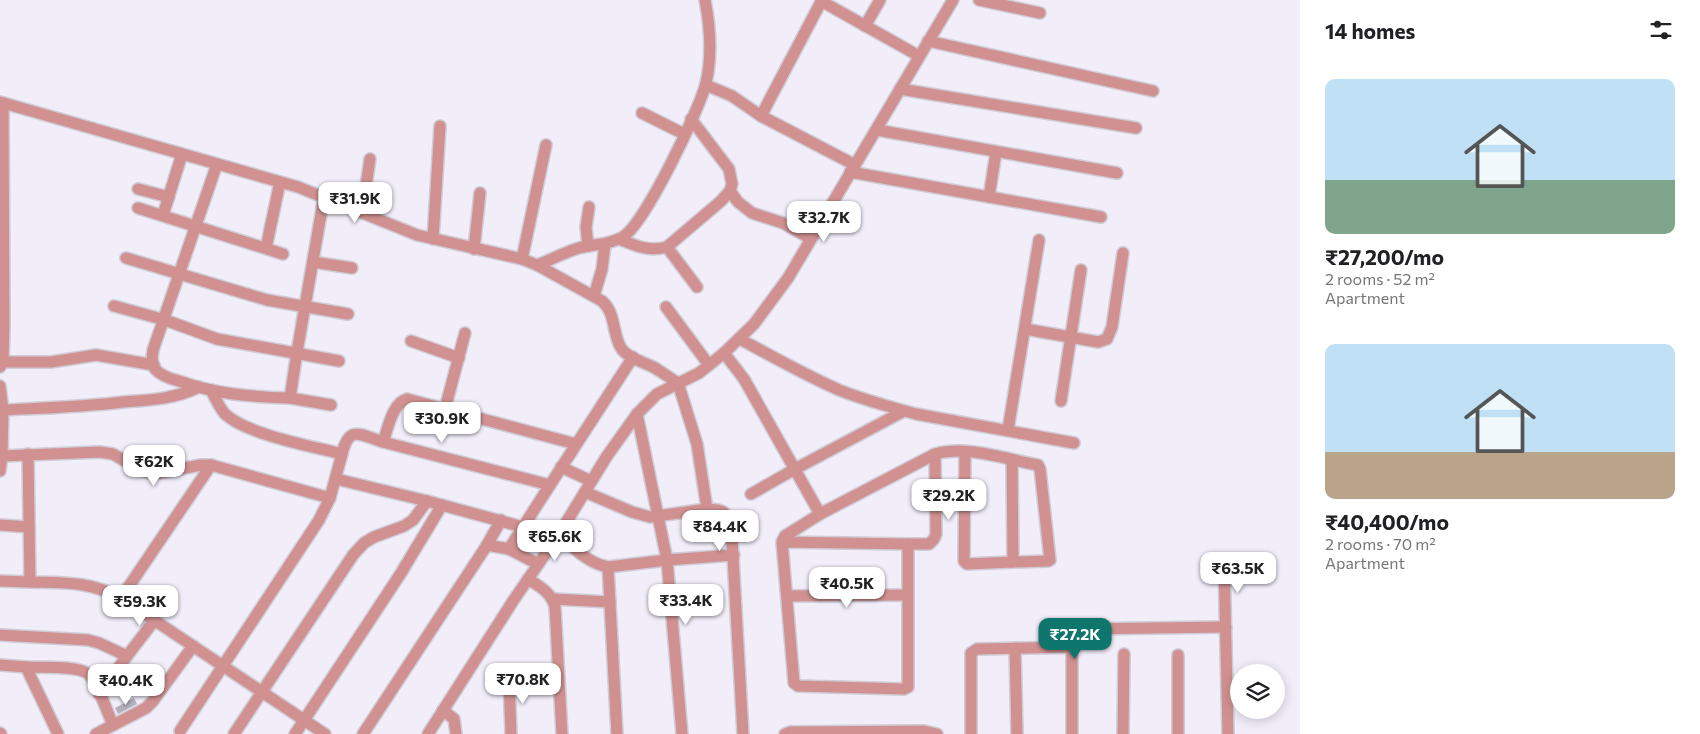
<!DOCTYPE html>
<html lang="en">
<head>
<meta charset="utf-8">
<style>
	:root { --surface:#fff; --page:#f2f2f2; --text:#202124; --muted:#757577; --accent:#0f766e }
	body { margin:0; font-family:Commissioner,sans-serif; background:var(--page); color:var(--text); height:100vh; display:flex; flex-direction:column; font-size:19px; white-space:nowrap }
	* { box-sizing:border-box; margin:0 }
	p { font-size:16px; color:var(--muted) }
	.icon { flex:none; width:28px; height:28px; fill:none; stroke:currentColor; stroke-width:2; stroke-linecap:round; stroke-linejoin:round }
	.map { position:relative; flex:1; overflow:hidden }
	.panel { display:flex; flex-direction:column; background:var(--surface); width:400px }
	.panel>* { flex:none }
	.controls { position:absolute; left:1230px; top:664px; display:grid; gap:10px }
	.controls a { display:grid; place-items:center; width:55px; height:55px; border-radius:50%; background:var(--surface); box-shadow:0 2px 12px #0003; font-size:25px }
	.price { position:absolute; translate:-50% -42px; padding:0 11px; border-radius:10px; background:#fff; color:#222; font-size:16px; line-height:32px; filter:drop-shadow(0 1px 2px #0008) }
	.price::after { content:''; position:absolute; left:50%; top:30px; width:15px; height:11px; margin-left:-8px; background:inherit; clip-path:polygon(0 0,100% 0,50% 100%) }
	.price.selected { background:var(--accent); color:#fff }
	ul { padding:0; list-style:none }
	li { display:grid; align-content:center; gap:10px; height:265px; padding:0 25px }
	li span { display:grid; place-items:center; height:155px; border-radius:10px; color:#555 }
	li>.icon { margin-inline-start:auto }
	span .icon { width:90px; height:90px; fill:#fffc; stroke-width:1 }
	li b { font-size:21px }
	h2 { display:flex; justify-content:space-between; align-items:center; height:60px; padding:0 25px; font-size:21px }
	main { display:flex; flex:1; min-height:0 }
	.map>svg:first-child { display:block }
	.building { fill:#b4b1bd }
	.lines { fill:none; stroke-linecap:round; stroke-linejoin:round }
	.minor-casing { stroke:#cfccd7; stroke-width:14 }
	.minor { stroke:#d19191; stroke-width:11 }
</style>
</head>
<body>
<main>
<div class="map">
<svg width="1300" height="734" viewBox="0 0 1300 734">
	<rect width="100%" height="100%" fill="#f1eefa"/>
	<polygon class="building" points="134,698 137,704 118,714 115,708"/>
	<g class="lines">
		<g class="minor-casing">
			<g id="minor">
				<polyline points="979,0 1040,13"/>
				<polyline points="821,1 919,56"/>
				<polyline points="865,26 880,0"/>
				<polyline points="928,41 1153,91"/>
				<polyline points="706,85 732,96 761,116 855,165"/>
				<polyline points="900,89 1136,128"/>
				<path d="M0,102L298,187L417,235L522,259L537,265L602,301C616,313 612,333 621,348C627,358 644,362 655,368C663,373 670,378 678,383L697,444L707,509C720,510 724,509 731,522L743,734"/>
				<polyline points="642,113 684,134"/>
				<polyline points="761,116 822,0"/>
				<polyline points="877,130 1117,173"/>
				<path d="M217,164L153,350C152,356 151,363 155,369C161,376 171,379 179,381C215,394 252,397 290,398"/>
				<polyline points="850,172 1101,217"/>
				<polyline points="138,189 169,197"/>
				<polyline points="730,191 738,202 752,213 783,223 811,239"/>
				<polyline points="324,197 297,352 290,398 331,405"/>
				<polyline points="989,197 996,152"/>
				<polyline points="138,208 283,254"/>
				<polyline points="362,213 370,159"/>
				<polyline points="163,215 182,154"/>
				<polyline points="433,239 440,126"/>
				<path d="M619,239C636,246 649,252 667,247L721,201L730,191L732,184L729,169L691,119"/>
				<polyline points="588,246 586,227 589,207"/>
				<polyline points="667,247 697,287"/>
				<polyline points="266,248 280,182"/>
				<polyline points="474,249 480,193"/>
				<polyline points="126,258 267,300 348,314"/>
				<polyline points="522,259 546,145"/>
				<polyline points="313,262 352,268"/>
				<path d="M537,265C551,260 565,252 579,248C594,244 609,245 623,237C645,223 699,111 706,83C712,57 710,26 705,0"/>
				<polyline points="594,296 602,269 605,244"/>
				<polyline points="114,306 165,320 217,339 339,361"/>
				<polyline points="666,307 709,365"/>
				<polyline points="1025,329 1098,342 1107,339 1112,327 1123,253"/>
				<path d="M740,339C773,357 805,375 839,390C864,400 890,407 916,414L1074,443"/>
				<polyline points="411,341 459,358"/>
				<path d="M724,353L744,379L820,514L935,454C967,445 1005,459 1038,465L1040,469L1050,560L1048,561L1013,562L1012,460"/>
				<polyline points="3,362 51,362 96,355 154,365"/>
				<polyline points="0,367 3,362 4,325 3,103"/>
				<polyline points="0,386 3,410 2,456 100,452 113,454 140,470 154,474 201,465 211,465 330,498 342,454"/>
				<path d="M211,390C215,398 219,407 225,414C248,435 311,446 342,454C349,424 361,435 383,442L550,485L633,357"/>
				<polyline points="1061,401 1081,270"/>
				<polyline points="445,409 465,333"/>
				<path d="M3,410C43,408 83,407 123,402C150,400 175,399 199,387"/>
				<polyline points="1008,430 1039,240"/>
				<path d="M383,442C388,429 392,403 407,399L576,444"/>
				<polyline points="965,452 964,561 967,564 1013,562"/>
				<path d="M28,454L30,582C65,583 89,581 121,598"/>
				<polyline points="211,465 121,598 325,734"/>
				<polyline points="561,467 591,481"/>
				<polyline points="0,471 2,456"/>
				<polyline points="336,479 427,501 523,527 550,485"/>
				<polyline points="585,492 632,512 650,517 707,509"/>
				<polyline points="751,494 795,469 904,411"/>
				<polyline points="0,525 29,527"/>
				<path d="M559,534C574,548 587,563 608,567L667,560L637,414"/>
				<polyline points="782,542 908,544 908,687 904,689 798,686 794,683 782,542 785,536 820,514"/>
				<polyline points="908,544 929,544 934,539 936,534 935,454"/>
				<polyline points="487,545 501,520"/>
				<polyline points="509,549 538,564"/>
				<polyline points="1224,562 1228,734"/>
				<polyline points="608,567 617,734"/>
				<path d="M528,579C540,587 551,592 555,607L562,734"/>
				<polyline points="0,581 30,582"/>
				<polyline points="787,596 907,595"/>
				<polyline points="553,599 610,602"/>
				<polyline points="0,635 88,640 99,643 127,656 154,621"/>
				<polyline points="1072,647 1072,734"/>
				<polyline points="1015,648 1017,734"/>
				<polyline points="0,665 26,667"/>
				<polyline points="509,678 511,734"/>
				<polyline points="99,694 127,656"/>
				<polyline points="443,710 454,719 456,734"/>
				<polyline points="180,731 319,520 330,498"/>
				<polyline points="0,733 1,734"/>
				<path d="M58,734L26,667C40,668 75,665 87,673C96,679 108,714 113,725"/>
				<polyline points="96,734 146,708 153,701 193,646"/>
				<polyline points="234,734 353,555 364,543 374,537 404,526 413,520 427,501"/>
				<polyline points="295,734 401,573 442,505"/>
				<polyline points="363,734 487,545 509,549 523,527 553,543"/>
				<polyline points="428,734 513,601 559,534 607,456 637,414 657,394 699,373 724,353 754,324 788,278 953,0"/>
				<polyline points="682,734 667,560 734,555"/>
				<polyline points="785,734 790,732 924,731 937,734"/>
				<polyline points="971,734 971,653 977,649 1072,647 1074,633 1080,629 1226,627"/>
				<polyline points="1123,734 1124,654"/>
				<polyline points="1178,734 1178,655"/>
			</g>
		</g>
		<use href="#minor" class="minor"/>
	</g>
</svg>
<div class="controls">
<a><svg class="icon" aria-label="layers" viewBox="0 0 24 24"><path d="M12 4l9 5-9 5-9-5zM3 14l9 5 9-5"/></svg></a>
</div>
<b class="price" style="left:355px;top:224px">₹31.9K</b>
<b class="price" style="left:824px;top:243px">₹32.7K</b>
<b class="price" style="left:442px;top:444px">₹30.9K</b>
<b class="price" style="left:154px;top:487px">₹62K</b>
<b class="price" style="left:949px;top:521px">₹29.2K</b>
<b class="price" style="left:720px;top:552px">₹84.4K</b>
<b class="price" style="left:555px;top:562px">₹65.6K</b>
<b class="price" style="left:1238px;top:594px">₹63.5K</b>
<b class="price" style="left:847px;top:609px">₹40.5K</b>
<b class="price" style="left:686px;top:626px">₹33.4K</b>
<b class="price" style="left:140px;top:627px">₹59.3K</b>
<b class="price selected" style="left:1075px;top:660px">₹27.2K</b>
<b class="price" style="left:523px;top:705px">₹70.8K</b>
<b class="price" style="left:126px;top:706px">₹40.4K</b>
</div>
<section class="panel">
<h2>14 homes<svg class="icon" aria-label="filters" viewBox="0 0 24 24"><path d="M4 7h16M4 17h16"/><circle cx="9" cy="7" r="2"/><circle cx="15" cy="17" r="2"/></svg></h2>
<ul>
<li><span style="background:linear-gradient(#bfe0f5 65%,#7fa58c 0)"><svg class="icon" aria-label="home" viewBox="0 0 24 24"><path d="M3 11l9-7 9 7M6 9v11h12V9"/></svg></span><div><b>₹27,200/mo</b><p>2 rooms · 52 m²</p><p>Apartment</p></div></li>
<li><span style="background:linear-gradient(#bfe0f5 70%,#b9a48a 0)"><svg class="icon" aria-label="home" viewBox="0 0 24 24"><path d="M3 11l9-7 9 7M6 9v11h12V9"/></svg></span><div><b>₹40,400/mo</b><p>2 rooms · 70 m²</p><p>Apartment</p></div></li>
</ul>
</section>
</main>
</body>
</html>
